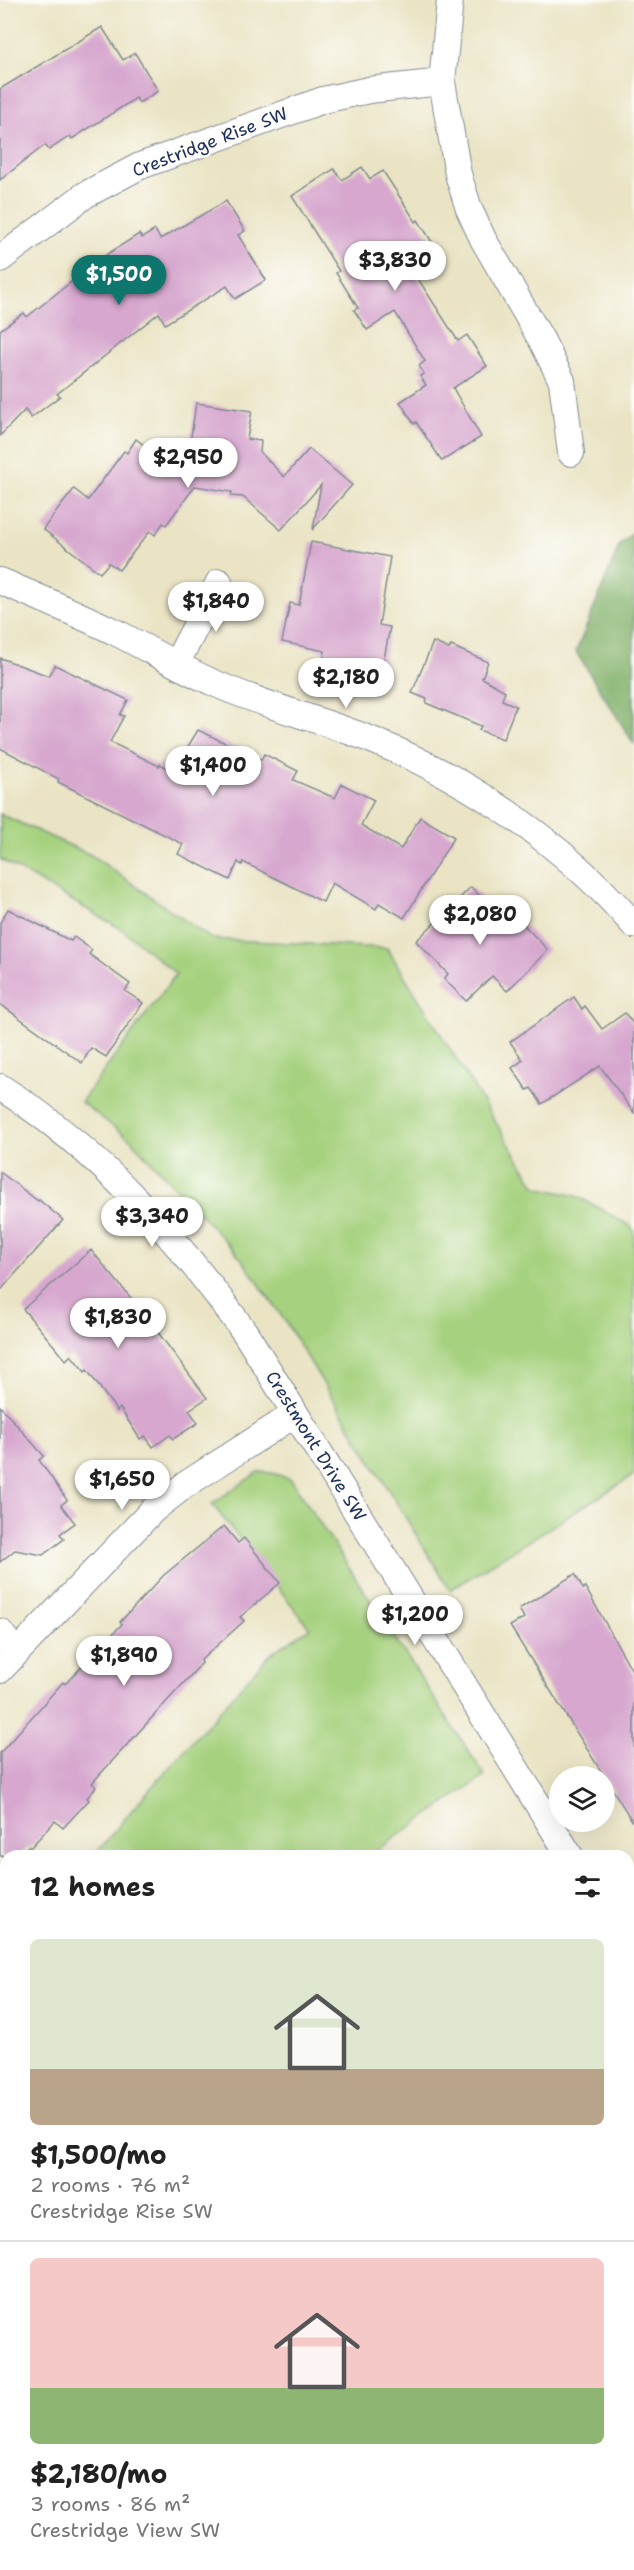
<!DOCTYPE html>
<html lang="en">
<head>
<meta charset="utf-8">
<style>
	:root { --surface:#fff; --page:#f2f2f2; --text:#222; --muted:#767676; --line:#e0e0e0; --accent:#0f766e }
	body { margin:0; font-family:"Shantell Sans",sans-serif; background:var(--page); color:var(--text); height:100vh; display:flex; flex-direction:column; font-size:22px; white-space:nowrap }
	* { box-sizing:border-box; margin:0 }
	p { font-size:20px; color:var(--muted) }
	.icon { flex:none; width:33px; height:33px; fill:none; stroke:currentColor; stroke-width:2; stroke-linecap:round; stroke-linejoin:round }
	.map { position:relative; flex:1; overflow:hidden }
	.details { position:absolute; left:0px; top:1850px; width:634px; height:722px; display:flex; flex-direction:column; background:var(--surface); border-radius:18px 18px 0 0; box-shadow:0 6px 24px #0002 }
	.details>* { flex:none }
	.fabs { position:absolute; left:549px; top:1766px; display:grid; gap:12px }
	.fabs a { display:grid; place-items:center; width:66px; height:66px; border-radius:50%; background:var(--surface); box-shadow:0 6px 24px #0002; font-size:30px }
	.price { position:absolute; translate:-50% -51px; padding:0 14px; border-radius:21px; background:#fff; color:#222; font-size:20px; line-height:39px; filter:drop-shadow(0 2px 3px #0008) }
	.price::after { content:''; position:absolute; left:50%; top:36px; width:18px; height:14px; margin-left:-9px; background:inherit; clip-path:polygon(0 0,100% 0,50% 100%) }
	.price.selected { background:var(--accent); color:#fff }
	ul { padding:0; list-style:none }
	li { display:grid; align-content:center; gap:12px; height:318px; padding:0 30px }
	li+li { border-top:2px solid var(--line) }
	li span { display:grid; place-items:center; height:186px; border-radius:9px; color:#555 }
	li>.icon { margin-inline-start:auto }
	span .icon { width:108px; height:108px; fill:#fffc; stroke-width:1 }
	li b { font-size:26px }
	h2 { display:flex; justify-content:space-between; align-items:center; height:72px; padding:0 30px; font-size:26px }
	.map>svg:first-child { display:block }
	.green { fill:#a6d17e; stroke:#60806e; stroke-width:1.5 }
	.forest { fill:#84b36d; stroke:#507166; stroke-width:1.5 }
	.building { fill:#d7a7cf }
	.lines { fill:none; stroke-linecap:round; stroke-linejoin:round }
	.minor-casing { stroke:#828a92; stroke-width:28 }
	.minor { stroke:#fff; stroke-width:26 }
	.labels { text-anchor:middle; stroke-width:5; stroke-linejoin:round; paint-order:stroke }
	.street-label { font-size:18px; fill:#1b2f5e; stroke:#fdfcf7 }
</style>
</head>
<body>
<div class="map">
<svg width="634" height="2570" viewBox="0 0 634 2570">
	<rect width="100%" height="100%" fill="#fdfcf7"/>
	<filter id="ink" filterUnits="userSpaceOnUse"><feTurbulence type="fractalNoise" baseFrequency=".0167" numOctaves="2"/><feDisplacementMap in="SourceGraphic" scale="12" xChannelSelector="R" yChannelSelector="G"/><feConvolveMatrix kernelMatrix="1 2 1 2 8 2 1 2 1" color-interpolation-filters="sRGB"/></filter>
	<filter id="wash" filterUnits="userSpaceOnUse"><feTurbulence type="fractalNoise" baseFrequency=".008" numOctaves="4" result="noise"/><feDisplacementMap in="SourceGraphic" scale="24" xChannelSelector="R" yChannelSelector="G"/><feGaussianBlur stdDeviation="1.35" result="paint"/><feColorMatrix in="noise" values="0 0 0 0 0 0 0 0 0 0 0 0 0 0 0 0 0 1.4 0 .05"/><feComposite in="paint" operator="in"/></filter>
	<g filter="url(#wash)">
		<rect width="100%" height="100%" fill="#eae4c5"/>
		<g class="green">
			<polygon points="0,814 91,855 212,939 387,948 536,1187 577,1196 629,1225 634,1230 634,1475 450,1590 285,1321 240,1257 131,1140 81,1102 176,974 123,930 0,859"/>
			<polygon points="258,1472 272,1473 291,1479 485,1776 370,1855 94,1856 142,1798 270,1654 310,1628 212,1504"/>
			<polygon points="6,1959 6,2105 0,2112 0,1966"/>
			<polygon points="629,2325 634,2334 634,2570 205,2570 206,2565 628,2565"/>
		</g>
		<polygon class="forest" points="634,532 634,744 576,652 620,544"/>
		<g id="blocks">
			<g class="building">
				<polygon points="102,27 123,60 135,53 158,91 139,103 136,98 72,139 70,136 49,150 45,145 0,180 0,89"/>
				<polygon points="362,167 370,179 383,171 416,222 418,220 436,248 409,265 458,341 467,335 487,366 453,388 481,437 442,461 416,422 414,424 400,402 426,385 420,376 424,374 419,366 425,361 395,312 367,330 354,310 358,308 336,273 339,271 292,196 334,169 342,180"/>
				<polygon points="226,201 245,231 238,235 266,280 235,299 227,286 165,324 159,313 57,394 60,396 31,418 25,410 0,436 0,330 24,313 27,317 101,258 139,234 142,238 155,230 160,239"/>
				<polygon points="196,403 252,411 247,439 261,441 260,452 284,477 309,449 352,485 313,529 321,485 281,530 243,497 231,496 232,492 195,486 166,525 163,523 155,535 150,531 119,570 109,563 100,573 43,529 74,489 88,500 124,451 127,453 136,439 185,476"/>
				<polygon points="311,542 390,557 379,625 390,627 380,680 377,679 376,686 368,686 321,675 325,651 282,642 290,603 299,605"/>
				<polygon points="433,642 449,649 451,646 488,662 482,678 505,691 502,700 516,706 503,739 479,730 481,726 426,703 427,699 412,693"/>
				<polygon points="0,658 49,676 55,665 128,700 120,715 124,716 110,742 159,766 160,764 173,771 198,730 261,760 264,754 298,771 293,780 335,798 342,784 374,800 361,825 401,849 420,817 454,837 404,918 379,903 376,909 332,883 323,902 243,862 242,865 238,862 230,880 178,854 183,844 58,782 59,779 0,748"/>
				<polygon points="471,887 514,930 522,923 548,950 507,991 492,976 466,1001 444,979 448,974 416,941"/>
				<polygon points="8,909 71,941 74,937 92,950 89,954 130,984 125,991 143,1003 106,1057 91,1048 82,1063 0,1004 0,923"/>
				<polygon points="574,997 582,1009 585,1006 602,1029 625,1013 634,1025 634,1113 600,1066 542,1104 531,1088 527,1090 512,1068 523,1060 510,1042"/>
				<polygon points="0,1172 38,1201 39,1200 63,1220 0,1291"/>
				<polygon points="91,1250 145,1315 207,1398 189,1410 198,1423 173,1439 170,1435 153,1447 145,1436 140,1439 120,1408 117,1411 87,1370 85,1372 71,1355 66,1360 23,1309"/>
				<polygon points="0,1406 44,1456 39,1460 67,1500 61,1505 75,1523 60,1534 64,1539 43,1555 15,1550 0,1562"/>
				<polygon points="224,1526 238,1543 244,1538 280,1583 240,1617 244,1621 201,1660 202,1663 92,1783 96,1787 87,1798 89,1800 63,1828 55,1821 30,1848 28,1846 20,1856 0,1856 0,1753 63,1682 65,1684 122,1624 120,1622 164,1575"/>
				<polygon points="575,1574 583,1589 585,1587 634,1674 634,1824 510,1626 524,1618 519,1609"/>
			</g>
		</g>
	</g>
	<g filter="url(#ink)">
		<use href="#blocks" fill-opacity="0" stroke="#828a92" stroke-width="1.5"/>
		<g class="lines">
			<g class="minor-casing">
				<g id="minor">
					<polyline points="450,0 442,82 458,174 469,209 483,239 542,341 562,381 571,453"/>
					<polyline points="0,259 85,195 140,166 323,100 369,90 442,82"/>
					<path d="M0,581C40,598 81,615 121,635C152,651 182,669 214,683C265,706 320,719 372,740C471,780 564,844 634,925"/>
					<polyline points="176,664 219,582"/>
					<path d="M0,1087C100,1150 178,1239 246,1334L570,1856"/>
					<polyline points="0,1632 16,1653"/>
					<polyline points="0,1670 153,1510 185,1485 295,1414"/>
					<polyline points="628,1949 634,1958"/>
					<polyline points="0,2370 6,2364"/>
					<polyline points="0,2512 6,2521"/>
					<polyline points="22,2570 22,2565"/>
				</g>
			</g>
			<use href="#minor" class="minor"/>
		</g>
	</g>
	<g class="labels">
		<g class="street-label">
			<text transform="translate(210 142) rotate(-21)" y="6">Crestridge Rise SW</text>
			<text transform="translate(316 1446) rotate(58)" y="6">Crestmont Drive SW</text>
		</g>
	</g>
</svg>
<div class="fabs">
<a><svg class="icon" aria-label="layers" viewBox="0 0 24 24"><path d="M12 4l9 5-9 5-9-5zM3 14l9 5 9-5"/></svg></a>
</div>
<b class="price" style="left:395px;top:292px">$3,830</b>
<b class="price selected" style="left:119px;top:306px">$1,500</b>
<b class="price" style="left:188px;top:489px">$2,950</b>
<b class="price" style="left:216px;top:633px">$1,840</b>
<b class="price" style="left:346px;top:709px">$2,180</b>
<b class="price" style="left:213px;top:797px">$1,400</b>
<b class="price" style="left:480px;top:946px">$2,080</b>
<b class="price" style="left:152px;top:1248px">$3,340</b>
<b class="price" style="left:118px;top:1349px">$1,830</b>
<b class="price" style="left:122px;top:1511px">$1,650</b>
<b class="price" style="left:415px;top:1646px">$1,200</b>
<b class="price" style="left:124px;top:1687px">$1,890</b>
<section class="details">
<h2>12 homes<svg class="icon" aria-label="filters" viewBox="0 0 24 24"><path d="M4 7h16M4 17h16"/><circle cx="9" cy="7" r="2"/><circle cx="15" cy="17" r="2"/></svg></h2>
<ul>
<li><span style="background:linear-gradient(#dfe7d0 70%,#b9a48a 0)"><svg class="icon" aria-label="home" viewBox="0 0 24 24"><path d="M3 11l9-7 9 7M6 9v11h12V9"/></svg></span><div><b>$1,500/mo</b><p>2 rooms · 76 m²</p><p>Crestridge Rise SW</p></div></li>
<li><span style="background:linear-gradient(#f6c9c9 70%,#8fb573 0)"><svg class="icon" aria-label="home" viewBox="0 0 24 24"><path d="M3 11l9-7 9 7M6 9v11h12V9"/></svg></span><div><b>$2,180/mo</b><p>3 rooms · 86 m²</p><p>Crestridge View SW</p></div></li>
</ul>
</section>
</div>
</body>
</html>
